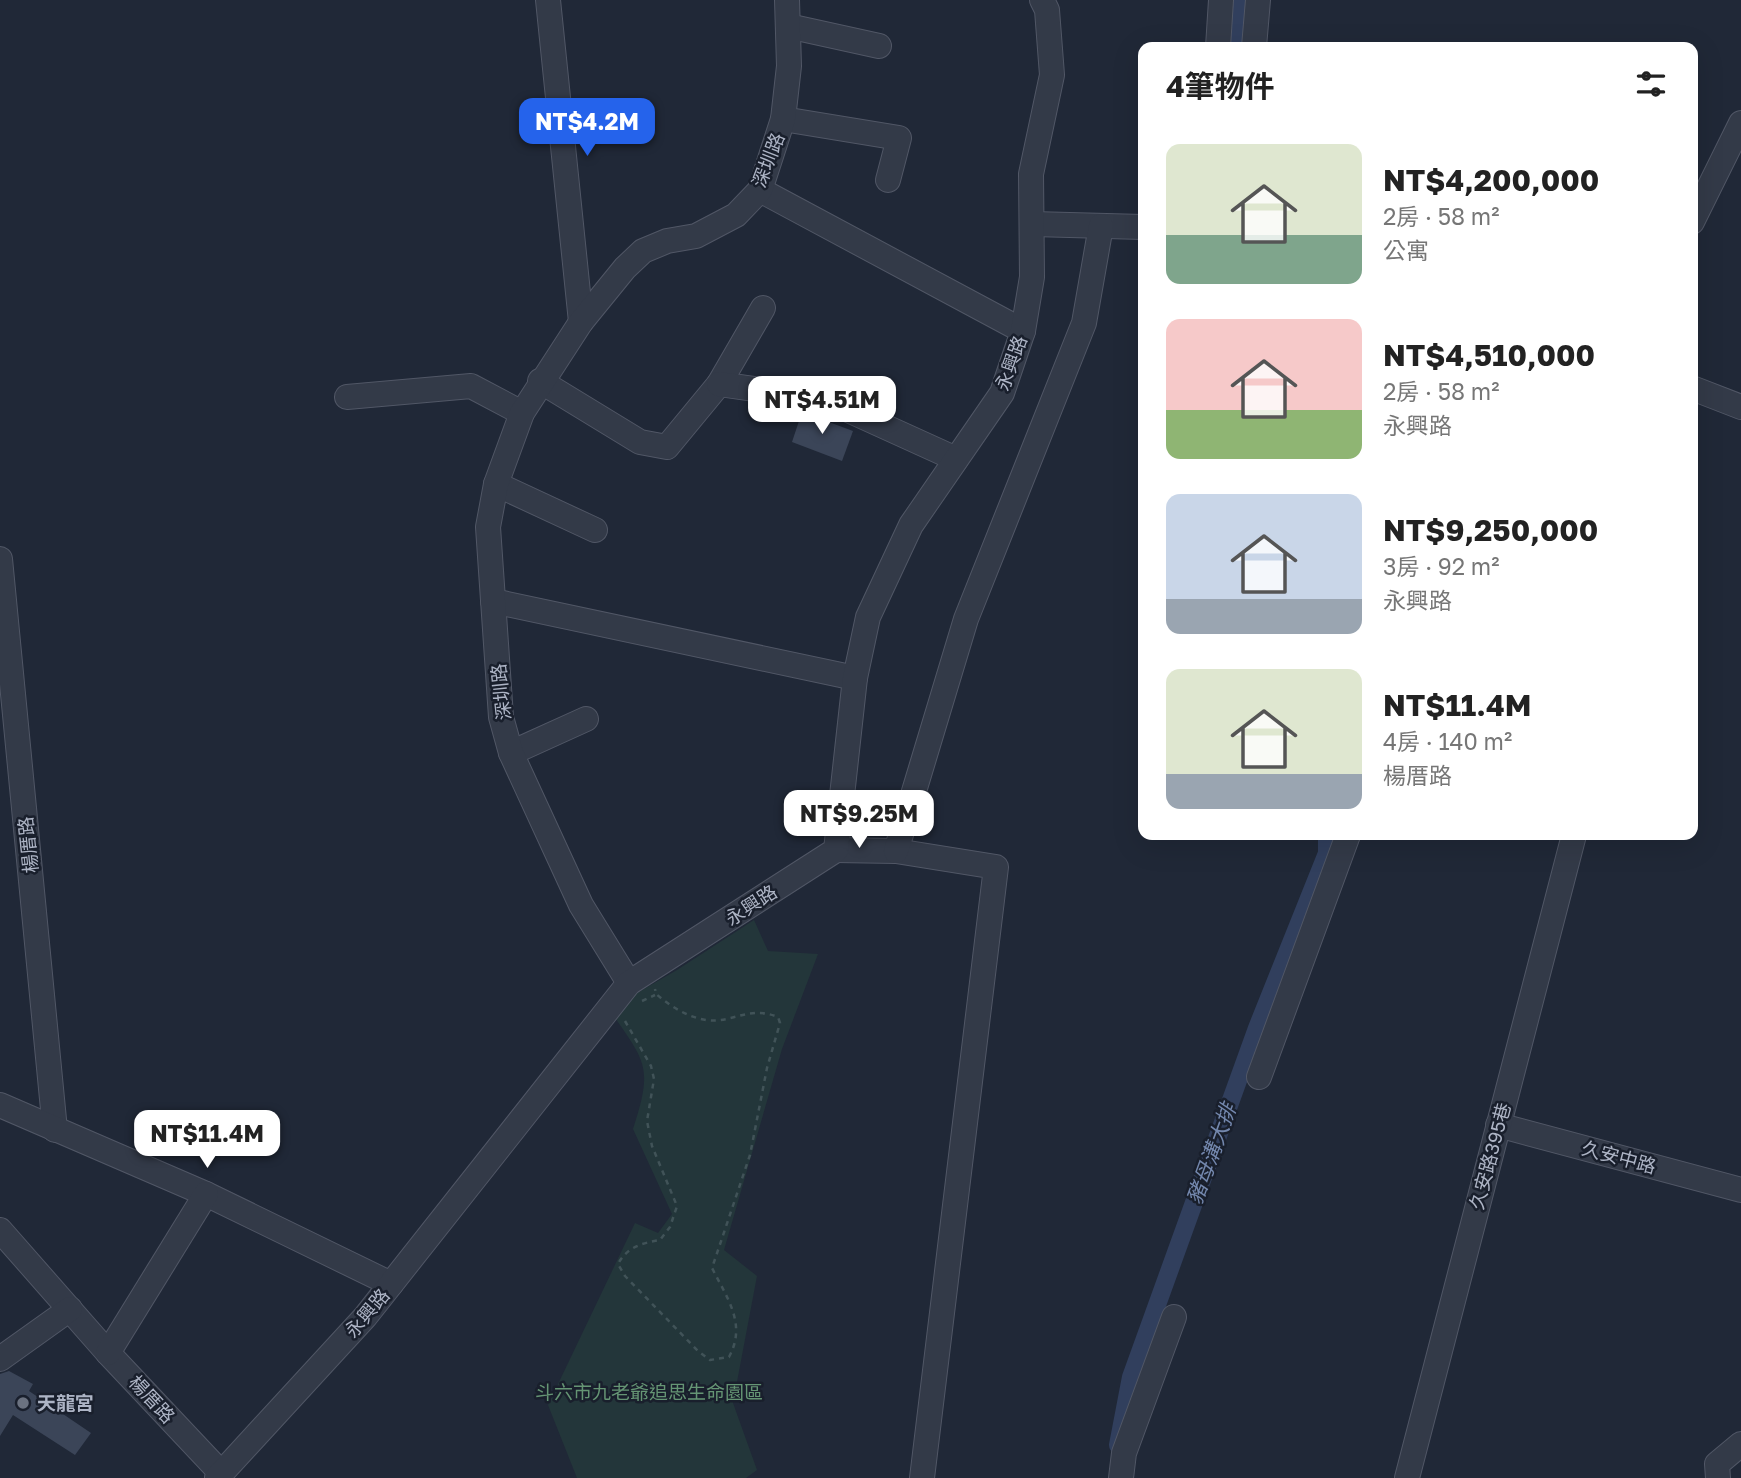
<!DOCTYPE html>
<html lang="zh-TW">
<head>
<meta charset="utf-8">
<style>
	:root { --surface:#fff; --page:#f2f2f2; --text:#222; --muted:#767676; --accent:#2563eb }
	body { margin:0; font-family:"Golos Text","Noto Sans TC",sans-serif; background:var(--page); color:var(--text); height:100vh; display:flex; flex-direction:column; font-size:26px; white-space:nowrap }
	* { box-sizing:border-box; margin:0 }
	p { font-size:23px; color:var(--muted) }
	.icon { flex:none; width:38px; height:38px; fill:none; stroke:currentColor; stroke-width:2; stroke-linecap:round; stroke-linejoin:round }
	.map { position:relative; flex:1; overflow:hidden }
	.sheet { position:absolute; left:1138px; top:42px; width:560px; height:798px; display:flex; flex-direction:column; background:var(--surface); border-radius:14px; box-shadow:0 7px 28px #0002 }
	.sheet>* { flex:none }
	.price { position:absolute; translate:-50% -60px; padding:0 16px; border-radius:14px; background:#fff; color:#222; font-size:23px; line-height:46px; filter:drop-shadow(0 2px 4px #0008) }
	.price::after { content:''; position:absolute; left:50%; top:42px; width:21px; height:16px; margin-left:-10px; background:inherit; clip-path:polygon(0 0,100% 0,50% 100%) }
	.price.selected { background:var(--accent); color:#fff }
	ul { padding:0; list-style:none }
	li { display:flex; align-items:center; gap:21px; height:175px; padding:0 28px }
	li span { display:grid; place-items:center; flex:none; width:196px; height:140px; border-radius:14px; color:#555 }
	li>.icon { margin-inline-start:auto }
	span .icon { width:84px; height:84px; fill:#fffc; stroke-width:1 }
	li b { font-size:30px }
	h2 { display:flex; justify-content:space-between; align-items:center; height:84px; padding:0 28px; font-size:30px }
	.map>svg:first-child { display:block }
	.green { fill:#23363a }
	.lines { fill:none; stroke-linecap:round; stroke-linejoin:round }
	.canal { stroke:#313f5d; stroke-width:18 }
	.building { fill:#3b4558 }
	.minor-casing { stroke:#515766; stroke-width:26 }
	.path { stroke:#415358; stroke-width:2.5; stroke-dasharray:5 5; stroke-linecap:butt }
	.minor { stroke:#333a48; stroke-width:24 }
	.worship-dot { fill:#6b7280; stroke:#191f2c; stroke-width:2.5 }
	.labels { text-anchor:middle; stroke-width:5; stroke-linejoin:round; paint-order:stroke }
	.street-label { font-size:19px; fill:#adb4c5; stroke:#191f2c }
	.park-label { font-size:19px; fill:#659574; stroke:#191f2c }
	.poi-label { font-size:19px; font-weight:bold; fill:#adb4c5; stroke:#191f2c; text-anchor:start }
	.water-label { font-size:21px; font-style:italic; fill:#7488ae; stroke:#191f2c }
</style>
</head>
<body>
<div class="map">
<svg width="1741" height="1478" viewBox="0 0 1741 1478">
	<rect width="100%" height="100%" fill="#202837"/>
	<path class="green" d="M754,920L768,951L818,954L782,1049L724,1250L757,1276L733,1403L757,1470L746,1478H577L548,1405L635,1223L658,1233L672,1214L633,1129C654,1065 645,1062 609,1009L677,970Z"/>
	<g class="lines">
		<g class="canal">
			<polyline points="1238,47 1240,0"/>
			<polyline points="1118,1445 1131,1377 1257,1028 1327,853 1327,835"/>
		</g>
	</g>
	<g class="building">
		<polygon points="802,412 853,431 842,461 792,442"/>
		<polygon points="9,1371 33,1384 29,1391 91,1433 75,1455 13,1415 0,1436 0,1374"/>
	</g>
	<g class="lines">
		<g class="minor-casing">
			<g id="minor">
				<polyline points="548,0 581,322"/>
				<polyline points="788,26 879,46"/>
				<polyline points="1218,47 1221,0"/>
				<polyline points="1254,47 1258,0"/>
				<polyline points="783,119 899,138 888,180"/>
				<polyline points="760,190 1023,331"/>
				<polyline points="1692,222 1741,123"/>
				<polyline points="1033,224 1143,227"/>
				<polyline points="540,381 640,442 667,447 719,384 763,308"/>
				<polyline points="719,384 824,399 956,459"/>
				<polyline points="1692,388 1741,407"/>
				<polyline points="347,397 471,386 522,413"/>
				<polyline points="496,484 595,530"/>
				<polyline points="0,559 55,1130"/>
				<polyline points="493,601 855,678"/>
				<polyline points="511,753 586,719"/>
				<polyline points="836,850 896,851 996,867 922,1478"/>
				<polyline points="896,851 966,619 1084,323 1101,226"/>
				<polyline points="629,983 581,905 511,753 501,717 488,527 496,484 522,413 581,322 625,268 643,251 667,241 696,236 736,215 760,190 783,119 789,66 787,0"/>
				<polyline points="1259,1077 1348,835"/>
				<polyline points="0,1105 206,1194 391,1284"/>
				<polyline points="1498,1125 1741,1190"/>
				<polyline points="0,1230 108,1353 221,1473"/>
				<polyline points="108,1353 206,1194"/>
				<polyline points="0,1359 70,1309"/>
				<polyline points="217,1478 365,1317 629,983 836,850 855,678 868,617 911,525 1002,393 1023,331 1032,277 1031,174 1052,75 1047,10 1042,0"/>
				<polyline points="1121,1478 1124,1453 1174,1317"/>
				<polyline points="1407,1478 1574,835"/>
				<polyline points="1718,1478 1717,1464 1741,1444"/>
			</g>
		</g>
		<g class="path">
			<polyline points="642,1001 655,995"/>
			<path d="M625,1021L651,1066L654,1079L647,1121L652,1146L677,1206L670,1227L660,1240C642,1243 627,1247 618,1264L625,1276L698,1351L710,1360L729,1357C747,1324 727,1298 712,1268L750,1155L767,1068L780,1023L778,1017C748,1005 732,1024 706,1020C687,1017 670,1006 656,994L655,989"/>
		</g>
		<use href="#minor" class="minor"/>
	</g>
	<circle class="worship-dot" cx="23" cy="1403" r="7"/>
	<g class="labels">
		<g class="street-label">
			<text transform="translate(768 160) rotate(-69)" y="7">深圳路</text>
			<text transform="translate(1011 363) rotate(-70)" y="7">永興路</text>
			<text transform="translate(501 692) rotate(-96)" y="7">深圳路</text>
			<text transform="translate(28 845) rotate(-96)" y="7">楊厝路</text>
			<text transform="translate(751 905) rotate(-33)" y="7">永興路</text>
			<text transform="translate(1490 1156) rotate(-75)" y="7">久安路395巷</text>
			<text transform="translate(1619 1157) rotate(15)" y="7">久安中路</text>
			<text transform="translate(367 1313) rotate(-50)" y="7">永興路</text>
			<text transform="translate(152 1399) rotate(47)" y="7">楊厝路</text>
		</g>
		<g class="park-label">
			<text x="649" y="1399">斗六市九老爺追思生命園區</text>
		</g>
		<g class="poi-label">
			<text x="37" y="1410">天龍宮</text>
		</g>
		<g class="water-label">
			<text transform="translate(1212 1154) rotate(-70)" y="7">豬母溝大排</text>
		</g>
	</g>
</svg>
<b class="price selected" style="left:587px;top:158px">NT$4.2M</b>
<b class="price" style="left:822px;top:436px">NT$4.51M</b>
<b class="price" style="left:859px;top:850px">NT$9.25M</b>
<b class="price" style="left:207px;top:1170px">NT$11.4M</b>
<section class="sheet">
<h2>4筆物件<svg class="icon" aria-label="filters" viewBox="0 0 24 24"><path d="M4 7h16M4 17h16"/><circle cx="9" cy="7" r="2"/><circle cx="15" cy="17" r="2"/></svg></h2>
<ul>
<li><span style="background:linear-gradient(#dfe7d0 65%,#7fa58c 0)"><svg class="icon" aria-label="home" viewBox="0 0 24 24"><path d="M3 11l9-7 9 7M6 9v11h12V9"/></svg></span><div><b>NT$4,200,000</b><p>2房 · 58 m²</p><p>公寓</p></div></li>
<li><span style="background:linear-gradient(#f6c9c9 65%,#8fb573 0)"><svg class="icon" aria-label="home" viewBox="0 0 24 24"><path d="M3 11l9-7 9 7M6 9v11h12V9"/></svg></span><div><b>NT$4,510,000</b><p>2房 · 58 m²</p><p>永興路</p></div></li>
<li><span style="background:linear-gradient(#c9d6e8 75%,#9aa5b1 0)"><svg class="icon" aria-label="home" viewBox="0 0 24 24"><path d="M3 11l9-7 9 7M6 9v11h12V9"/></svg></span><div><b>NT$9,250,000</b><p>3房 · 92 m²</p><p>永興路</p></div></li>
<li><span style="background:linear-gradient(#dfe7d0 75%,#9aa5b1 0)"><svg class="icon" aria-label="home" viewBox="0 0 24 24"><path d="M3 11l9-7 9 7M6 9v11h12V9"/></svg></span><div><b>NT$11.4M</b><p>4房 · 140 m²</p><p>楊厝路</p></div></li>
</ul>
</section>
</div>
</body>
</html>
